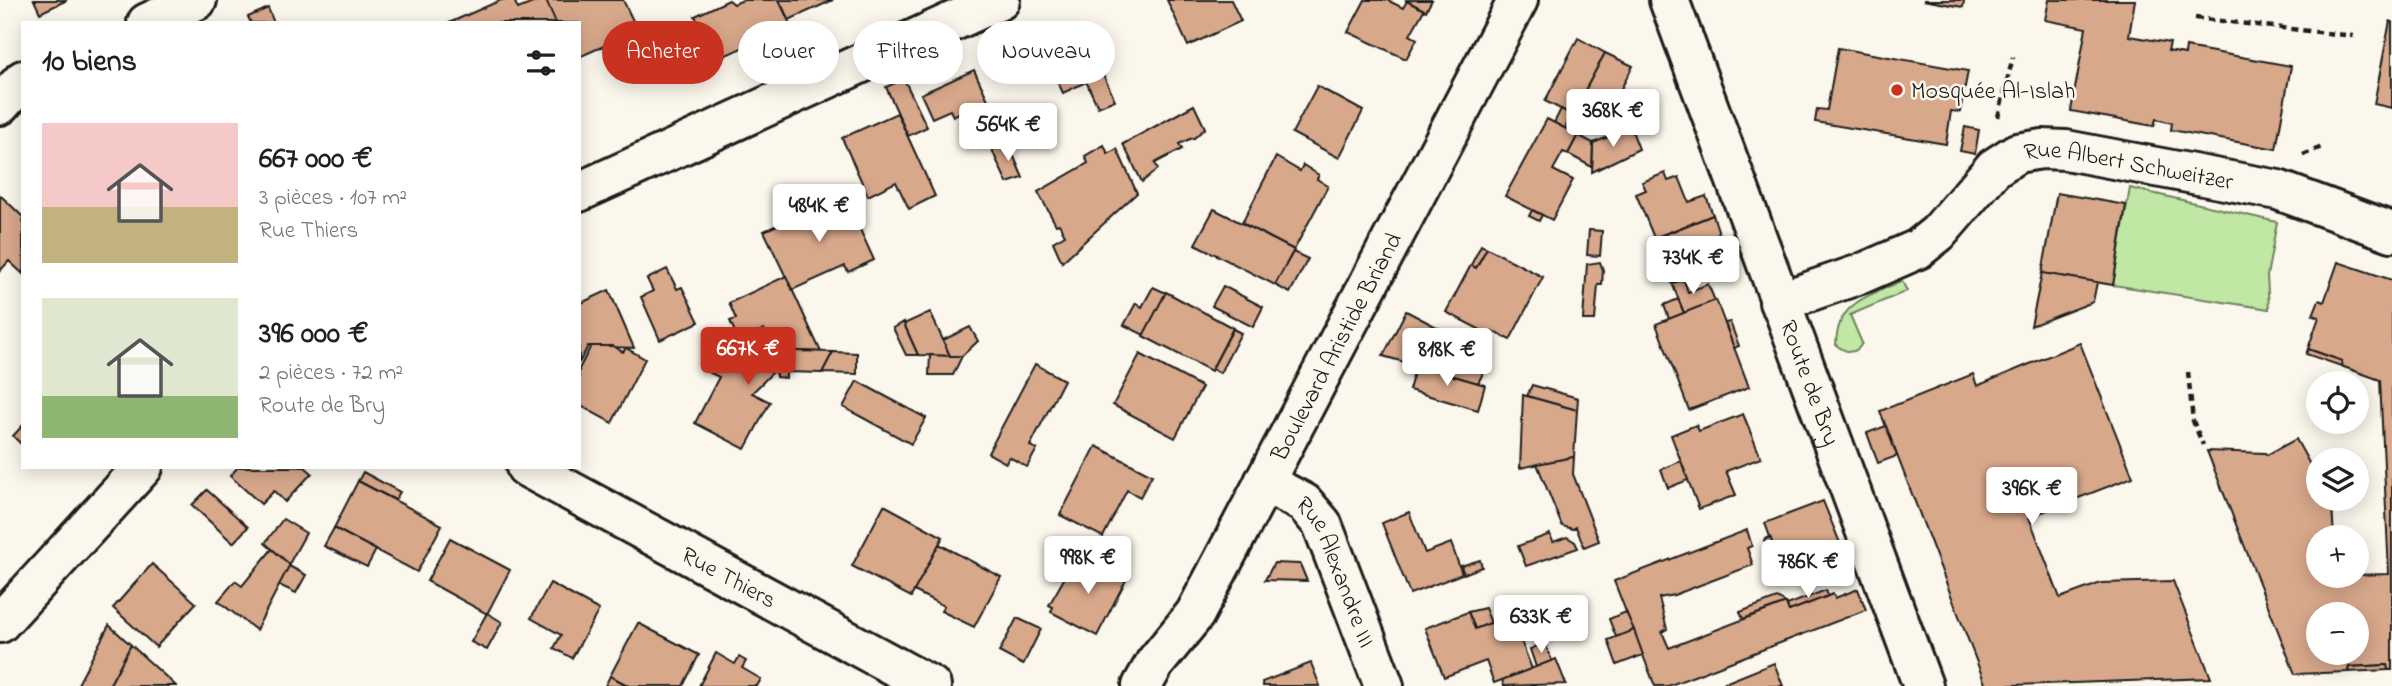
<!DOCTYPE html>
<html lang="fr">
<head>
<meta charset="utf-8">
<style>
	:root { --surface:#fff; --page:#f2f2f2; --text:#202124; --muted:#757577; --accent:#c8321e }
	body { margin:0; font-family:"Indie Flower",sans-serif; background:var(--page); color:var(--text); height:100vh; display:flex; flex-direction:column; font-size:26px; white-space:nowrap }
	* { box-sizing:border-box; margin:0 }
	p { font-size:23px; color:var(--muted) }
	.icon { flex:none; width:38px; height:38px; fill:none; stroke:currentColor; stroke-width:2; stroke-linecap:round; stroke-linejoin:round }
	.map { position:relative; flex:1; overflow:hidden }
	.details { position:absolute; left:21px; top:21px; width:560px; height:448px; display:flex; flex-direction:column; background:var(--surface); border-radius:0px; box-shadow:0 4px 18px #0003 }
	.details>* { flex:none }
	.banner { position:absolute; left:602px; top:21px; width:665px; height:63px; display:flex; gap:14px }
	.fabs { position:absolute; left:2306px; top:371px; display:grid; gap:14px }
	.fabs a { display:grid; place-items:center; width:63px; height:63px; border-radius:50%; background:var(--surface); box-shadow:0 4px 18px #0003; font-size:35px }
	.price { position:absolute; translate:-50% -60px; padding:0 16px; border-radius:7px; background:#fff; color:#222; font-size:23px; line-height:46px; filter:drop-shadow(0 2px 4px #0008) }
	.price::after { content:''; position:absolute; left:50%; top:42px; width:21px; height:16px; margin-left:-10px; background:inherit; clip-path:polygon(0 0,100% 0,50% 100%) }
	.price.on { background:var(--accent); color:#fff }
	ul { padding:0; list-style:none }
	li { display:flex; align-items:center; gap:21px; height:175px; padding:0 21px }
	li span { display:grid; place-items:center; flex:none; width:196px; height:140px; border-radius:0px; color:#555 }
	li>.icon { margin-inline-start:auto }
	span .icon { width:84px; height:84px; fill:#fffc; stroke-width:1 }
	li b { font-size:30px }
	h2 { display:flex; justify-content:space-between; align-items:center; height:84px; padding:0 21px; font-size:30px }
	.pill { padding:0 24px; border-radius:32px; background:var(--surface); box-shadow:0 4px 18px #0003; font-size:24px; line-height:63px }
	.pill.on { background:var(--accent); color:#fff }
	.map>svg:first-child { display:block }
	.green { fill:#c0e7a3; stroke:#6e8260; stroke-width:2 }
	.building { fill:#d8a88b; stroke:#1c1c1c; stroke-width:2; fill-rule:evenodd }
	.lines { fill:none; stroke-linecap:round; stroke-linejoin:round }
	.minor-casing { stroke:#1c1c1c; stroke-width:44 }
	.path { stroke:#1c1c1c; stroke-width:4.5; stroke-dasharray:7 5; stroke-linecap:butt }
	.minor { stroke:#fbf7ec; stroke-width:38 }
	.poi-dot { fill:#c8321e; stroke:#fbf7ec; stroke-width:2.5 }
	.labels { text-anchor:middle; stroke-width:5; stroke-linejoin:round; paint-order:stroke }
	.poi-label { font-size:24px; fill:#1c1c1c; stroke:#fbf7ec; text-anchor:start }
	.street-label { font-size:24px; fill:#1c1c1c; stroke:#fbf7ec }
</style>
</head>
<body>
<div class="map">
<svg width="2392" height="686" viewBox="0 0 2392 686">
	<rect width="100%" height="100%" fill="#fbf7ec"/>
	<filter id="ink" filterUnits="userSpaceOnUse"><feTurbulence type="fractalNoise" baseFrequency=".0143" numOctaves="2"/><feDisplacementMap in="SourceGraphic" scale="14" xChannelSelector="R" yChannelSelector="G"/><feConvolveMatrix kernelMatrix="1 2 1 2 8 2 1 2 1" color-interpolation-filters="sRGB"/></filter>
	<g filter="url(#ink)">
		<g class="green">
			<polygon points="2130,188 2277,222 2267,276 2269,309 2113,285"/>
			<path d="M1902,281L1907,291L1850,315L1862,343C1856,356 1845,352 1836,345C1837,301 1868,297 1902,281Z"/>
		</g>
		<g class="building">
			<polygon points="34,0 67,0 40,13"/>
			<polygon points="501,0 514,0 518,9 540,0 546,0 556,23 449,23"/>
			<polygon points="546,0 623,0 638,31 579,57 579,23 556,23"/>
			<polygon points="729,0 734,4 743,0 779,0 791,26 715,60 695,16"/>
			<polygon points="779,0 833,0 789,20"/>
			<polygon points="1167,0 1231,0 1241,21 1188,46"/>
			<polygon points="1365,0 1387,0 1403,8 1407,1 1424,10 1410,35 1417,39 1406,59 1348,32"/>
			<polygon points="1405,0 1432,0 1426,11"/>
			<polygon points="1923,0 1964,0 1963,7"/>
			<polygon points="2049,0 2135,0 2129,36 2170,43 2168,51 2185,54 2186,47 2291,66 2276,149 2171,130 2172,123 2156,119 2154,126 2071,111 2086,28 2045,20"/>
			<polygon points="268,8 274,23 251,23 248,17"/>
			<polygon points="2390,21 2392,22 2392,108 2374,104"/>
			<polygon points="1084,34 1115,100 1098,107 1067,41"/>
			<polygon points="1063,35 1086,82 1063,93 1040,45"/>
			<polygon points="1578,38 1605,53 1572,115 1545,101"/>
			<polygon points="1838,48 1968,71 1960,112 1951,111 1946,144 1815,122 1817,109 1827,110"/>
			<polygon points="1605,53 1633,66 1600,129 1572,115"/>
			<polygon points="974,70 1008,143 992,150 972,107 953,116 950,110 932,118 921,94"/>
			<polygon points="904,79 927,127 908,136 886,87"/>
			<polygon points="1317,86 1363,111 1339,158 1292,133"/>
			<polygon points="1194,105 1205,128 1193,139 1192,138 1179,144 1182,149 1155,163 1158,169 1142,182 1123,144"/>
			<polygon points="1561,109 1572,115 1565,129 1554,123"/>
			<polygon points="897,113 935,196 909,209 896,182 868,196 842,138"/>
			<polygon points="1572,115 1584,121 1576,135 1565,129"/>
			<polygon points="1547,119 1578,135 1568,154 1563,152 1553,170 1573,180 1552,220 1505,196"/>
			<polygon points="1965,127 1979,130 1975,154 1960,151"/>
			<polygon points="1631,128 1639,149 1592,172 1593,143"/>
			<polygon points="1578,135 1593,143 1592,167 1568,154"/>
			<polygon points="1008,143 1023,178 1007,183 992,150"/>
			<polygon points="1104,145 1108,154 1117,149 1137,193 1062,262 1053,242 1065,235 1059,224 1056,225 1038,192 1088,163 1085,156"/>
			<polygon points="1276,157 1300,171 1303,165 1319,175 1317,179 1328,186 1294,250 1242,223"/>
			<polygon points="1665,173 1668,181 1679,177 1689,202 1706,196 1713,215 1654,238 1636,194 1646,190 1642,182"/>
			<polygon points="2057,193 2126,205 2113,285 2042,273"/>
			<polygon points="0,195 23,217 23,274 9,261 0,271"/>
			<polygon points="847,201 874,260 848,272 845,266 792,290 764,231 819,206 822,212"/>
			<polygon points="1214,209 1294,250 1275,285 1195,244"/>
			<polygon points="1532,210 1542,215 1539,221 1529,216"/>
			<polygon points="1713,215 1719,233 1705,242 1712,259 1669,277 1662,258 1656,259 1648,241"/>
			<polygon points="1589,230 1602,231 1600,256 1587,255"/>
			<polygon points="1711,239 1717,255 1711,257 1705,242"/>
			<polygon points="1481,245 1487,248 1476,268 1471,265"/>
			<polygon points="1487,248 1543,277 1510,340 1492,331 1490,335 1446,312 1471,265 1476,268"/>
			<polygon points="1293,252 1308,259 1290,293 1275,285"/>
			<polygon points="1600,262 1603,270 1602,285 1598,285 1595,320 1583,320 1587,264"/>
			<path d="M2338,262L2392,280V670H2388L2387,665L2349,667L2348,672L2295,674L2207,451L2265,453L2267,455L2296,439L2319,481V499H2329L2332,506L2334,537H2319V576L2389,574L2380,380L2341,366L2342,361L2308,349L2319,317L2313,315L2319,300L2324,302ZM2319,614H2357V653H2319Z"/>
			<polygon points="667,269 677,289 682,287 699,322 660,340 641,297 653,291 647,279"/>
			<polygon points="2042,273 2097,282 2093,302 2031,326"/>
			<polygon points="786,276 807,322 821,352 794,351 784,332 769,339 764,329 739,341 730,321 736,319 729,303"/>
			<polygon points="1684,280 1688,292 1708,284 1715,301 1684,313 1672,283"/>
			<polygon points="1223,286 1263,307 1253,327 1212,306"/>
			<polygon points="1153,287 1166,293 1144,335 1124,325 1136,303 1142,307"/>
			<polygon points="609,290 634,348 588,346 579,363 579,304"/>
			<polygon points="1166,292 1233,328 1211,371 1143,336"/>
			<polygon points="1678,299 1684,313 1669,319 1664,305"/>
			<polygon points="1716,300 1749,387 1689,410 1656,324"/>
			<polygon points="1406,311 1492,356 1478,383 1383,356"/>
			<polygon points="930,312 943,340 950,356 918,355 904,324"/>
			<polygon points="904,322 904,324 918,355 906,355 893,328"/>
			<polygon points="1730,322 1739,346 1734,348 1725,323"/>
			<polygon points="970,327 978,341 962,356 950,356 943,340"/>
			<polygon points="1233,329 1241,333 1220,373 1212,369"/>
			<polygon points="2080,343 2133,477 2029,517 2060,598 2101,583 2173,581 2211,678 1986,686 1880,411 1973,374 1977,386"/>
			<polygon points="591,346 613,346 623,352 626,348 645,359 612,423 579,405 579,369"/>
			<polygon points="711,349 794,351 833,352 822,373 786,372 786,378 776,377 776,372 773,372 752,393 770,402 745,449 695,423 719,377 702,369"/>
			<polygon points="2308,349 2342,361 2341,366 2306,354"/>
			<polygon points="833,352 857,353 857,374 822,373"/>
			<polygon points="1140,354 1202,387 1175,438 1113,405"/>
			<polygon points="930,355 950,356 962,356 953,375 929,375"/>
			<polygon points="1035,364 1064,380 1030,446 1037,449 1027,467 1009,457 1006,463 988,453"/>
			<polygon points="1416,365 1485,385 1478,410 1409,390"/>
			<polygon points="857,381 926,418 911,444 843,407"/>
			<polygon points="1532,385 1578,398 1577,410 1527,396"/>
			<polygon points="1523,395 1577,410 1574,457 1520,468"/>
			<polygon points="1743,414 1761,458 1726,471 1736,495 1699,509 1671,435 1696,425 1699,431"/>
			<polygon points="23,425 23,446 13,436"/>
			<polygon points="1886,426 1897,456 1878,463 1867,433"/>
			<polygon points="1096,446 1152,475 1140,497 1127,490 1103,537 1060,515"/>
			<polygon points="1574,457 1573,474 1599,541 1584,547 1576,527 1573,529 1562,526 1537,464"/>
			<polygon points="1681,461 1688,480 1668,488 1661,469"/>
			<polygon points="238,467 305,467 312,473 285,502 274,491 261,504 230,476"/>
			<polygon points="363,472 400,492 395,500 358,481"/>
			<polygon points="358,481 442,525 417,572 334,528"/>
			<polygon points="207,490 248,527 233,543 192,505"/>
			<polygon points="1823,501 1842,548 1782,570 1765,523"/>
			<polygon points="884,505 943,537 911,597 852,566"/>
			<polygon points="1409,512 1425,553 1451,543 1462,574 1410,594 1382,523"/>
			<polygon points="283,519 306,533 289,564 265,543"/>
			<polygon points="334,528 376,550 367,567 324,546"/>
			<polygon points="1747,530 1752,546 1747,548 1753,565 1674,595 1659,598 1667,629 1662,632 1669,648 1786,603 1789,611 1833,594 1835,598 1858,589 1866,610 1668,686 1655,686 1614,581"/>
			<polygon points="1550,534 1553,542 1567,537 1575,542 1578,548 1526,566 1518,546"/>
			<polygon points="1770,537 1776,553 1770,556 1764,540"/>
			<polygon points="450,538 510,570 487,614 427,581"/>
			<polygon points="939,544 1001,577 974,627 941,611 944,606 914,591"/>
			<polygon points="272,549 290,565 256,630 218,601 235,581 242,586"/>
			<polygon points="1087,557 1127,578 1097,636 1051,612 1053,607 1049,605 1068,572 1077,576"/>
			<polygon points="1480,560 1482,567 1464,574 1461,566"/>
			<polygon points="1274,563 1300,564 1307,581 1265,580"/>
			<polygon points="152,564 196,603 156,647 113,608"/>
			<polygon points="289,566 306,575 296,593 279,585"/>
			<polygon points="550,583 599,610 572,658 554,648 561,635 531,618"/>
			<polygon points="1826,590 1828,596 1789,611 1787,605"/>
			<polygon points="1777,598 1786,603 1743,619 1740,612"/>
			<polygon points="1485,608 1491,623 1475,629 1468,612"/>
			<polygon points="1468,612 1475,629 1511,615 1532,669 1494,683 1486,661 1444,677 1425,628"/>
			<polygon points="1626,612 1634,630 1616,637 1609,619"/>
			<polygon points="487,613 502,622 487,650 471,642"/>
			<polygon points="1017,618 1041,629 1023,665 999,652"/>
			<polygon points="638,623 699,655 683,686 629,686 610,676"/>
			<polygon points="109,625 131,645 109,686 77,686"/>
			<polygon points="1634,630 1643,655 1617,665 1608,640"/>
			<polygon points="1545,643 1552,661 1536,667 1530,649"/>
			<polygon points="131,645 176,686 109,686"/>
			<polygon points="716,653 735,664 739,657 746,661 742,668 761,679 757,686 699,686"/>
			<polygon points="1556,659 1566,684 1504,686 1502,680"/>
			<polygon points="1311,663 1320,686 1263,686 1262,682"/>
			<polygon points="1774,663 1783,686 1723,686 1722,684"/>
			<polygon points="2387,665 2388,670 2348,672 2349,667"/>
			<polygon points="610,676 629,686 605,686"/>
		</g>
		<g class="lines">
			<g class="minor-casing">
				<g id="minor">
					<path id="s1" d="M1669,0L1923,686"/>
					<polyline points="147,23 197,0"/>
					<polyline points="0,105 23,80"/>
					<polyline points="579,192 1000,0"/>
					<path id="s2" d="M1779,302L1863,273L1918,249L1938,233L1994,168L2017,153L2042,149L2066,150L2278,190L2392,232"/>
					<path id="s3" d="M526,467L931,686"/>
					<path id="s4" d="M1264,482L1304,503L1322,524L1384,686"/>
					<polyline points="0,623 143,467"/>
					<path id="s5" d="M1142,686L1155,663L1195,614L1518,0"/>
				</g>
			</g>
			<g class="path">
				<polyline points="2195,18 2353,36"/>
				<polyline points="1998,117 2013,57"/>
				<polyline points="2303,155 2324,146"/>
				<polyline points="2188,372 2193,421 2203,445"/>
			</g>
			<use href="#minor" class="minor"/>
		</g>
	</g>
	<circle class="poi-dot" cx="1897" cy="90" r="7"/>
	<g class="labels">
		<g class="poi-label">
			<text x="1911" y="98">Mosquée Al-Islah</text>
		</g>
		<g class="street-label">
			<text dy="8" stroke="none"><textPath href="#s2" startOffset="401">Rue Albert Schweitzer</textPath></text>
			<text dy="8" stroke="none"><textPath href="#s5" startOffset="392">Boulevard Aristide Briand</textPath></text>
			<text dy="8" stroke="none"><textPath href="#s1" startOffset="408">Route de Bry</textPath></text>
			<text dy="8" stroke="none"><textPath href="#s3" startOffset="231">Rue Thiers</textPath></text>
			<text dy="8" stroke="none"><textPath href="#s4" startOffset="122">Rue Alexandre III</textPath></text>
		</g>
	</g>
</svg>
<div class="fabs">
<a><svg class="icon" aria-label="locate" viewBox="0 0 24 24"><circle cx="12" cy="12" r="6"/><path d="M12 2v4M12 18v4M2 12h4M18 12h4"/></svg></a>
<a><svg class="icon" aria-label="layers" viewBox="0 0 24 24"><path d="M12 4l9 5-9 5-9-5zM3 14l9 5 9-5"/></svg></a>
<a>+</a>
<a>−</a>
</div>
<b class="price" style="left:1613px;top:149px">368K €</b>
<b class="price" style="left:1008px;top:163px">564K €</b>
<b class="price" style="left:819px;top:244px">484K €</b>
<b class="price" style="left:1693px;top:296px">734K €</b>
<b class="price on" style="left:748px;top:387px">667K €</b>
<b class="price" style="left:1447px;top:388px">818K €</b>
<b class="price" style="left:2032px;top:527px">396K €</b>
<b class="price" style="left:1088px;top:596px">998K €</b>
<b class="price" style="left:1808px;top:600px">786K €</b>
<b class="price" style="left:1541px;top:655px">633K €</b>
<div class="banner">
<a class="pill on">Acheter</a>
<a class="pill">Louer</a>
<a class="pill">Filtres</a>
<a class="pill">Nouveau</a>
</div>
<section class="details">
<h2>10 biens<svg class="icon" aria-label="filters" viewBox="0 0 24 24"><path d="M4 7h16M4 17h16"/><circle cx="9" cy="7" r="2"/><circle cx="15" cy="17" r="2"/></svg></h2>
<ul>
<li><span style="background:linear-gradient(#f6c9c9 60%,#c2b280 0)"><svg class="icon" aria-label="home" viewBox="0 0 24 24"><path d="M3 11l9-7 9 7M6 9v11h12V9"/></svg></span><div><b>667 000 €</b><p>3 pièces · 107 m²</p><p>Rue Thiers</p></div></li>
<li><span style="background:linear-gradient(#dfe7d0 70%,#8fb573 0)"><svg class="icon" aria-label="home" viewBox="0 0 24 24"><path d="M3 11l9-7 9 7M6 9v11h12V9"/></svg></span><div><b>396 000 €</b><p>2 pièces · 72 m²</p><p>Route de Bry</p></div></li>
</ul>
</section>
</div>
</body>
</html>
